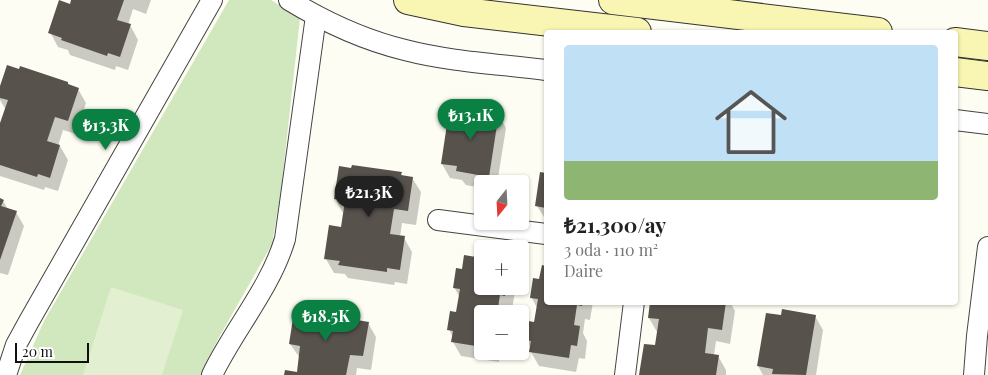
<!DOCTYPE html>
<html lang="tr">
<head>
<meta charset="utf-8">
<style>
	:root { --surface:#fff; --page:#f2f2f2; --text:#222; --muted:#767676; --line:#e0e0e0; --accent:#0b8043 }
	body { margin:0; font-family:"Playfair Display",serif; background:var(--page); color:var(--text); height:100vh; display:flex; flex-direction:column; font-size:19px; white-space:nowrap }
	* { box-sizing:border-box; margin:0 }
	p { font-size:16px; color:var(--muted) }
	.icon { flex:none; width:28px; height:28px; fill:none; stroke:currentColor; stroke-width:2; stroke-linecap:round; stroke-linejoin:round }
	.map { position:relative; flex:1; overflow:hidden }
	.details { position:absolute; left:544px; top:30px; width:414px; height:275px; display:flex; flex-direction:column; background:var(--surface); border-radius:5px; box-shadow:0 1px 4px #0004 }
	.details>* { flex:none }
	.needle { width:32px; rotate:198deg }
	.controls { position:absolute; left:474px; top:175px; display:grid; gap:10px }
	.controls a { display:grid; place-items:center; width:55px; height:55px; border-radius:5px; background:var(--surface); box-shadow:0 1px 4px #0004; font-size:25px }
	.scale { position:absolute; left:15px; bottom:12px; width:74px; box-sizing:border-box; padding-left:5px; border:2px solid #101010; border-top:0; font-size:14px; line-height:18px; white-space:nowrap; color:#101010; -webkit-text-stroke:4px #fff; paint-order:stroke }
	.price { position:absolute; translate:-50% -42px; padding:0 11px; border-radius:18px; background:var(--accent); color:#fff; font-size:16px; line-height:32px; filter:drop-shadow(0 1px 2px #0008) }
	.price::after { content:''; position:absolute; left:50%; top:30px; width:15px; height:11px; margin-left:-8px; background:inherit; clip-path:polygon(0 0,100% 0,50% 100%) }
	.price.current { background:#222; color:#fff }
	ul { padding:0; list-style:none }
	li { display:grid; align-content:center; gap:10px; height:265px; padding:0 20px }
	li+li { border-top:1px solid var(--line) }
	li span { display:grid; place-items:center; height:155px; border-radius:5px; color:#555 }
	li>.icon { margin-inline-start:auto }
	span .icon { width:90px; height:90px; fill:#fffc; stroke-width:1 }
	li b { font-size:21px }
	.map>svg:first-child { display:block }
	.green { fill:#d1e7be }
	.pitch { fill:#e2efd0 }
	.shadow { fill:#0003 }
	.building { fill:#58524d }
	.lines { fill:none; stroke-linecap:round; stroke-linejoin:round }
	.minor-casing { stroke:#434343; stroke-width:22 }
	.secondary-casing { stroke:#323232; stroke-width:30 }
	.minor { stroke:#fff; stroke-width:20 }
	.secondary { stroke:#f9f6b3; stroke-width:28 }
</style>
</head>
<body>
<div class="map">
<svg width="988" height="375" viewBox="0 0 988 375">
	<rect width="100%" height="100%" fill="#fefdf3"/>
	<polygon class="green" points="229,0 271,0 300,18 281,191 272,244 218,339 201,375 20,375 44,321"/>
	<polygon class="pitch" points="111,287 183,310 162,375 83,375"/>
	<g class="shadow">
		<polygon points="73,0 151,0 146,14 133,9 128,25 130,25 138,40 128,70 116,66 115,70 70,55 68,50 58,47 50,32 71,6"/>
		<polygon points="68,83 70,86 78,89 86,103 76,134 63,130 58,146 60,146 68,160 58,191 45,187 44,190 0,176 0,127 6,110 0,100 0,91"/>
		<polygon points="498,113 506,128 497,184 482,184 482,188 466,185 462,180 450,178 442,164 466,114"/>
		<polygon points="401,174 403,176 412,178 421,192 416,225 402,223 400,237 404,238 412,252 407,284 395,282 394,285 348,278 345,274 334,273 326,259 342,228 343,213 335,199"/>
		<polygon points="542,174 546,174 546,220 537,206"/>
		<polygon points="0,200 3,201 8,209 16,212 24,226 8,275 0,273"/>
		<polygon points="465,256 482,259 482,286 512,286 515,291 512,310 507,309 507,314 482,314 482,351 500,351 499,362 461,356 453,342 453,338 449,329 458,313 460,298 454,287 463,270"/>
		<polygon points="543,266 546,267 546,302 593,302 590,320 585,319 583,333 587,341 585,359 579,358 576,372 539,366 531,352 531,348 526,340 535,323 537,308 532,298 541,280"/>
		<polygon points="651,302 730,302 735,311 730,344 716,341 714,355 718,356 726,370 726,375 640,375 656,347 657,332 649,318"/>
		<polygon points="815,316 823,330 816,375 763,375 758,366 782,317"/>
		<polygon points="357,319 358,322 368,323 376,337 371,370 357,368 356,375 285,375 298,374 300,358 290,344"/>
	</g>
	<g class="building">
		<polygon points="59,0 70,4 71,0 124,0 117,20 131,24 120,57 108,53 107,56 61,40 62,38 48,33"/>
		<polygon points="7,65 19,69 20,66 68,82 68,84 79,88 68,121 55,117 47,141 60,145 50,178 38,174 37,177 0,165 0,123 8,100 0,98 0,86"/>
		<polygon points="466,107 499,112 489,177 456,171 457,166 441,164 449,111 465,113"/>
		<polygon points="352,165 402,172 401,175 413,177 408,211 394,209 390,234 405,236 400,270 387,268 387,272 338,265 340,261 324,259 329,225 341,227 345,201 334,199 339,166 351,168"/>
		<polygon points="540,172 546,173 546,208 535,206"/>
		<polygon points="0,198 4,200 1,206 17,211 0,260"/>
		<polygon points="464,255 482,258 482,286 506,286 505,296 500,295 497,314 482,314 482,347 451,342 453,331 447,330 450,311 456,312 460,289 453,288 456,268 462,269"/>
		<polygon points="542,265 546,266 546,302 583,302 582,306 577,305 574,325 580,326 577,346 571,345 569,358 529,352 531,341 525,340 528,321 534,322 538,299 530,298 533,278 539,279"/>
		<polygon points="650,302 726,302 722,330 708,328 705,353 719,355 716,375 639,375 644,344 655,345 659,319 648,318"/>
		<polygon points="782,309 816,315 806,375 772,374 773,369 757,366 766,313 781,315"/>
		<polygon points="307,310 357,318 357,320 369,322 363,356 350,355 346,375 284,375 285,370 297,372 300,346 289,344 294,312 306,314"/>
	</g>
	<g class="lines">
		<g class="minor-casing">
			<g id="minor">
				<path d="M289,0C325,22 364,40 405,50C451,62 500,64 546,70"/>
				<polyline points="955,120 988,124"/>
				<polyline points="438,220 546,234"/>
				<polyline points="6,375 16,345 28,323 212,0"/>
				<path d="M212,375C234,329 270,289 285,239L316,16"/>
				<polyline points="625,375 634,302"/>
				<polyline points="974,375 977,336 988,247"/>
			</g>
		</g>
		<g class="secondary-casing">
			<g id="secondary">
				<polyline points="408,0 464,12 637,32"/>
				<polyline points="613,0 878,32"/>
				<polyline points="955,42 988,46"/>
				<polyline points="955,72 988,76"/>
			</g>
		</g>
		<use href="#minor" class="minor"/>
		<use href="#secondary" class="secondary"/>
	</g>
</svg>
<div class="controls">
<a><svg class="needle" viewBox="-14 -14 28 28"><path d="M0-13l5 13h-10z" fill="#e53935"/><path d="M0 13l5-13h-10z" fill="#767676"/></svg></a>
<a>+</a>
<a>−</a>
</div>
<div class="scale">20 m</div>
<b class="price" style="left:471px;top:141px">₺13.1K</b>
<b class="price" style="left:106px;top:151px">₺13.3K</b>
<b class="price current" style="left:369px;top:218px">₺21.3K</b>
<b class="price" style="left:326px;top:342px">₺18.5K</b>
<section class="details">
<ul>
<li><span style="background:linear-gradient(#bfe0f5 75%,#8fb573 0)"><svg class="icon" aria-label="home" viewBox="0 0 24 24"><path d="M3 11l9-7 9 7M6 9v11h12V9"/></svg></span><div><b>₺21,300/ay</b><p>3 oda · 110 m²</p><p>Daire</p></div></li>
</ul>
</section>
</div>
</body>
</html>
